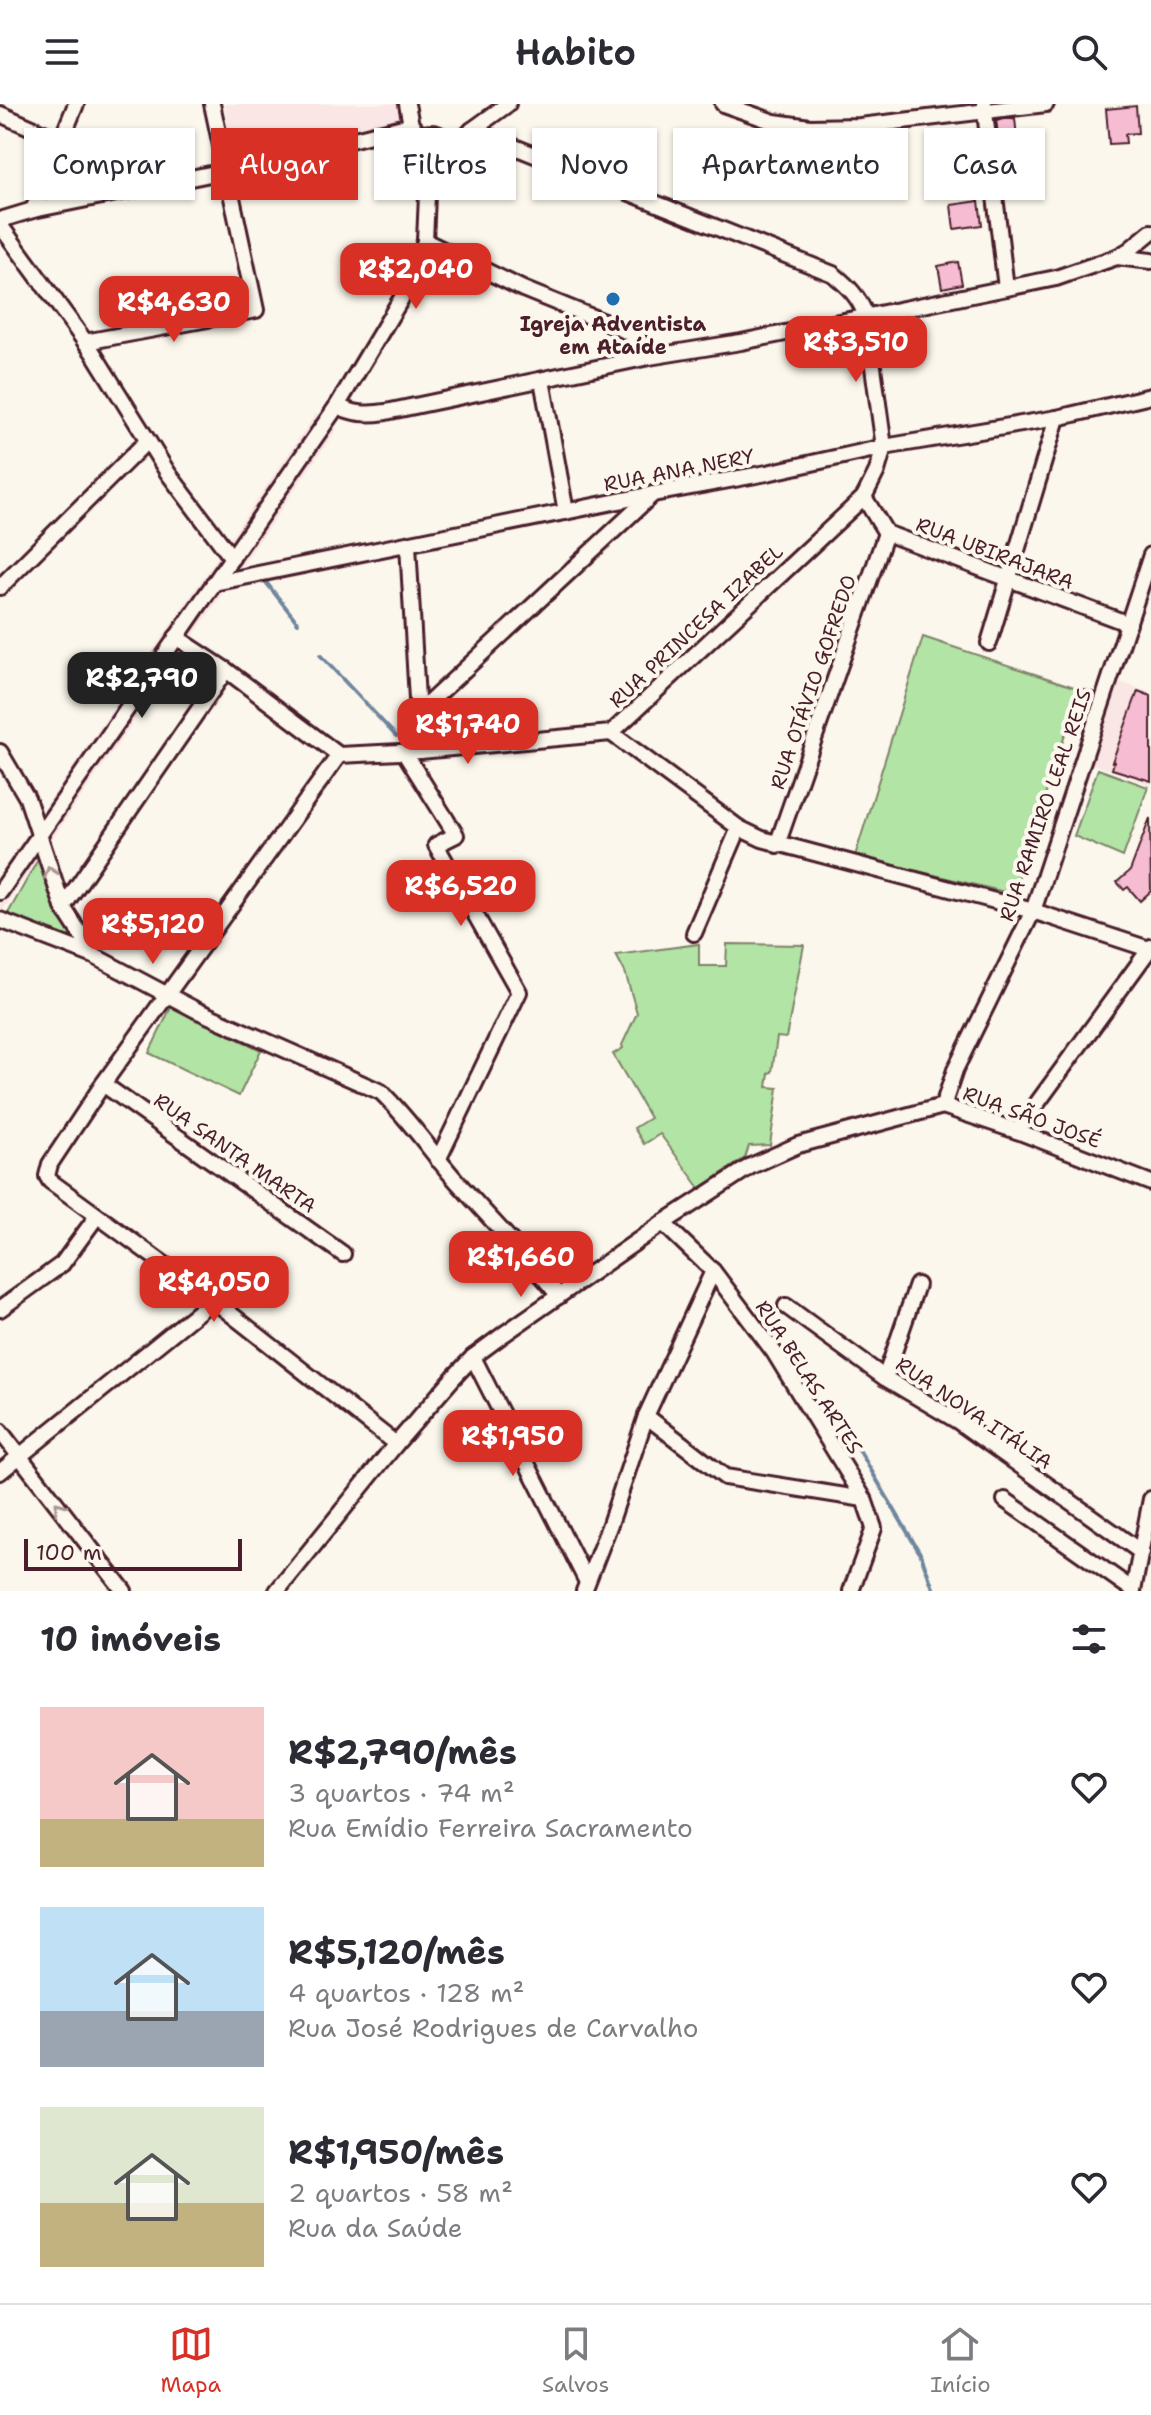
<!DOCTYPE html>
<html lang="pt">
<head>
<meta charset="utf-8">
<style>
	:root { --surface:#fff; --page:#f2f2f3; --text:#2b2b33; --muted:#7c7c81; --line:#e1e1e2; --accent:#d93025 }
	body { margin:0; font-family:"Shantell Sans",sans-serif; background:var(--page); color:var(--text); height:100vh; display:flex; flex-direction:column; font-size:30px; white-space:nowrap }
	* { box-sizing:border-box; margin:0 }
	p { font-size:26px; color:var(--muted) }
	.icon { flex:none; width:44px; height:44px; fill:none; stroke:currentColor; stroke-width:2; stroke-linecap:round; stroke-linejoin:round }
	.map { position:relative; height:1487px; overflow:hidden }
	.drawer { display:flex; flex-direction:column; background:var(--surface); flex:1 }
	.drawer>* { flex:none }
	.banner { position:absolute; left:24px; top:24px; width:1104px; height:72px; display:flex; gap:16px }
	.scale { position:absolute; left:24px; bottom:20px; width:218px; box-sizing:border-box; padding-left:8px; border:4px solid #4a1f2b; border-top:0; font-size:22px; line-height:28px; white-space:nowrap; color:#4a1f2b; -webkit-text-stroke:6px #fbf7ec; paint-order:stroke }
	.price { position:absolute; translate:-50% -68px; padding:0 18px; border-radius:16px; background:var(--accent); color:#fff; font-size:26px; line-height:52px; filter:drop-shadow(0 2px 4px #0008) }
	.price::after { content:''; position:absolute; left:50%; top:48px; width:24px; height:18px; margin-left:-12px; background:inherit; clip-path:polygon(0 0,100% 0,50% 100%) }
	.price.selected { background:#222; color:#fff }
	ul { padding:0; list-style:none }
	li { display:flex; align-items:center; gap:24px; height:200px; padding:0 40px }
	li span { display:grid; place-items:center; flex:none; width:224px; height:160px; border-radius:0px; color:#555 }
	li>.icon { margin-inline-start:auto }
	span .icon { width:96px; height:96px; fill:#fffc; stroke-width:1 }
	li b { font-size:34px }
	h2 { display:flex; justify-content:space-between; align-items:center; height:96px; padding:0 40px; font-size:34px }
	.chip { padding:0 28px; border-radius:0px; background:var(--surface); box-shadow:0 2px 6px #0004; font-size:28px; line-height:72px }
	.chip.selected { background:var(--accent); color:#fff }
	header { display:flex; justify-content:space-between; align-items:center; height:104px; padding:0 40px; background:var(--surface); font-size:36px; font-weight:600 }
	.dock { display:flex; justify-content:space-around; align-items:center; height:112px; border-top:2px solid var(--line); background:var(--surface); font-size:22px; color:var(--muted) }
	.dock a { display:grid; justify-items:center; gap:4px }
	.dock .selected { color:var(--accent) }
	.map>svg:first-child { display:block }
	.built { fill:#fae6e4 }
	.green { fill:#b1e4a5; stroke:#7e8268; stroke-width:2 }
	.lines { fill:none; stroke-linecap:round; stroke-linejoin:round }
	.stream { stroke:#70869e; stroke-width:4 }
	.building { fill:#f6bdd2; stroke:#4a1f2b; stroke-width:2 }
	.minor-casing { stroke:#4a1f2b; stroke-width:20 }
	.minor { stroke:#fbf7ec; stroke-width:14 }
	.oneway { stroke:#ab9695 }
	.poi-dot { fill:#1f6fb2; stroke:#fbf7ec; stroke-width:3 }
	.labels { text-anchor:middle; stroke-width:8; stroke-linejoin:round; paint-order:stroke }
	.poi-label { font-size:20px; font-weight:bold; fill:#4a1f2b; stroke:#fbf7ec }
	.street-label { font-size:20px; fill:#4a1f2b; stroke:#fbf7ec }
</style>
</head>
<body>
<header><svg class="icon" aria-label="menu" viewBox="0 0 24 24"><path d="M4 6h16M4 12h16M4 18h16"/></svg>Habito<svg class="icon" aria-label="search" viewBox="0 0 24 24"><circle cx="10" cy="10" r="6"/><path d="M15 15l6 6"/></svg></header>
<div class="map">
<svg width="1151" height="1487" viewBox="0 0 1151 1487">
	<rect width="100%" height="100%" fill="#fbf7ec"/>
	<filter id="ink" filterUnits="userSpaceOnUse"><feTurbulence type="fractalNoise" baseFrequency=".0125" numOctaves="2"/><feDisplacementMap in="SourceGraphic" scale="16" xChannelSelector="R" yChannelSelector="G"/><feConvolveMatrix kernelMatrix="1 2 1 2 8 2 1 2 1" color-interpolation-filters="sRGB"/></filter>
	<g filter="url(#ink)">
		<g class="built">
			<polygon points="225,0 398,0 403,16 231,54"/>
			<polygon points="316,310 337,325 0,810 0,769"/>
			<polygon points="1120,578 1151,589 1151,681 1091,659"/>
		</g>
		<g class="green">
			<polygon points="923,533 1080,585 1013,790 855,752"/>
			<polygon points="1098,665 1148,683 1123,753 1074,732"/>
			<polygon points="40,752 73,829 63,837 6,813"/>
			<polygon points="699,840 699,862 726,862 727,840 804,841 786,934 777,933 772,968 769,969 767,983 778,984 770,1041 749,1042 745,1054 700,1084 660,1030 644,1040 634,1024 650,1014 613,950 623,944 622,941 637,909 625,868 616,851"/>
			<polygon points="171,903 261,946 239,992 149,949"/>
		</g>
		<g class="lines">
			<g class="stream">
				<polyline points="265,477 298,519"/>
				<polyline points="320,551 396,632"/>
				<polyline points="835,1305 921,1451 934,1487"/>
			</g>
		</g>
		<g class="building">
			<polygon points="1136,2 1138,29 1125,30 1126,39 1109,40 1106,5"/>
			<polygon points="1015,14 1018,44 1000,45 996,16"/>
			<polygon points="973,42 976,70 949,73 946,45"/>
			<polygon points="979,97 982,121 954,125 951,101"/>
			<polygon points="958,158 962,180 942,184 938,162"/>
			<polygon points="1082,585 1095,589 1086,614 1074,610"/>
			<polygon points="1138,587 1151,592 1151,677 1112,665 1114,658 1112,658"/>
			<polygon points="1150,714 1151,787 1140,797 1128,783 1124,786 1117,778 1130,767"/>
		</g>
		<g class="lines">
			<g class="minor-casing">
				<g id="minor">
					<polyline points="407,0 411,21 418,28"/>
					<polyline points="723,0 774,18 810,23 860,22 1046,0"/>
					<polyline points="984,0 1006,184"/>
					<polyline points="0,10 62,37 182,73"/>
					<circle cx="431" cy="47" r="18"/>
					<polyline points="449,50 472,26 508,0"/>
					<polyline points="33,106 76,0"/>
					<polyline points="0,116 33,106 225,67 411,21"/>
					<polyline points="0,121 92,247 168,369 232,454"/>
					<path d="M425,137L523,185L624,226C637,233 644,240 649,253"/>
					<polyline points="1117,153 1151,157"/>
					<polyline points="85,238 256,206 212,0"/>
					<polyline points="542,276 566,408"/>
					<path d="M337,302C354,310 367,311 386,308L649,253L741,238L1056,174L1117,153L1128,147L1151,128"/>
					<polyline points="864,393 886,429 1129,520"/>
					<polyline points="408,441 420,647"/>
					<polyline points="214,479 653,390 767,369 884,343 1057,314 1151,292"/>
					<polyline points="0,483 147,337"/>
					<polyline points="176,533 226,566 339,651"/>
					<polyline points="989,539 1057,314"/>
					<polyline points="419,608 653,390"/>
					<polyline points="611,629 739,724 762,735 1033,807 1149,845"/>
					<polyline points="0,648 27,694 63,803 94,851"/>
					<polyline points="404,648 456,731 436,741 519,888 438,1056"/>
					<path d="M339,651L420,647L611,629L864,393L877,367L884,343L866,212C859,193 849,183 833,170L472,26"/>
					<polyline points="339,651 103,980 50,1060 47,1072 50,1077 213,1196 396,1340"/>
					<polyline points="777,741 886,429"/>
					<polyline points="0,788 337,302 404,190 416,164 425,137 427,91 421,62"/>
					<polyline points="63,803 226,566"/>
					<path d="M0,816L94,852L196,906L381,988C408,1014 429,1045 453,1073C488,1113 526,1151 559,1192"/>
					<polyline points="694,829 739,724"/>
					<polyline points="103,980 343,1150"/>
					<polyline points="943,1002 955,966 1033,807 1151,451"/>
					<polyline points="943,1002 1017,1027 1151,1079"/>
					<polyline points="1017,1027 1151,843"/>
					<polyline points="663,1119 713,1167 774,1248 864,1395 874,1424 851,1487"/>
					<polyline points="786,1202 885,1274 959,1318 1141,1448"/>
					<polyline points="0,1205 62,1160 97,1112"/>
					<polyline points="473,1253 587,1478"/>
					<polyline points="885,1274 917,1181"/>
					<polyline points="646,1312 725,1373 864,1395"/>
					<polyline points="0,1327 124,1487"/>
					<polyline points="0,1368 213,1196"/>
					<polyline points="1005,1396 1133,1486"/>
					<polyline points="277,1487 396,1340 454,1273 473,1253 504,1230 663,1119 751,1062 798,1041 943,1002"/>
					<polyline points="584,1487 610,1420 646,1312 713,1167"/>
					<polyline points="1133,1487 1151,1395"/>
				</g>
			</g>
			<use href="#minor" class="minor"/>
		</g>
		<defs><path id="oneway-chevron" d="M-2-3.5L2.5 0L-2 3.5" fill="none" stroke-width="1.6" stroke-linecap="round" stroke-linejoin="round" transform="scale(2)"/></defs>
		<g class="oneway">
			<use href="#oneway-chevron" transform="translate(50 768) rotate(-109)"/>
			<use href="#oneway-chevron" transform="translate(59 1403) rotate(-128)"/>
		</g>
	</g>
	<circle class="poi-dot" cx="613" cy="195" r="8"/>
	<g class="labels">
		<g class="poi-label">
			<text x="613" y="227">Igreja Adventista<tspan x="613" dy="23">em Ataíde</tspan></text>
		</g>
		<g class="street-label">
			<text transform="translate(679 366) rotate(-11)" y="7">RUA ANA NERY</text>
			<text transform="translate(995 449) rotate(21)" y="7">RUA UBIRAJARA</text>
			<text transform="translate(696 522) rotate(-43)" y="7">RUA PRINCESA IZABEL</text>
			<text transform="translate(813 578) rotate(-71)" y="7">RUA OTÁVIO GOFREDO</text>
			<text transform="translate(1045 701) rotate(-71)" y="7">RUA RAMIRO LEAL REIS</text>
			<text transform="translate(1032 1013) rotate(20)" y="7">RUA SÃO JOSÉ</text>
			<text transform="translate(235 1049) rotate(35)" y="7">RUA SANTA MARTA</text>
			<text transform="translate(809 1273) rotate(57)" y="7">RUA BELAS ARTES</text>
			<text transform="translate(974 1309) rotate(34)" y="7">RUA NOVA ITÁLIA</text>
		</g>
	</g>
</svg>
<div class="scale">100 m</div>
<b class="price" style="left:416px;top:207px">R$2,040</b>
<b class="price" style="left:174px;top:240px">R$4,630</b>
<b class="price" style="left:856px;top:280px">R$3,510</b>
<b class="price selected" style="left:142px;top:616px">R$2,790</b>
<b class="price" style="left:468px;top:662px">R$1,740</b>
<b class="price" style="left:461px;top:824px">R$6,520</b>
<b class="price" style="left:153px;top:862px">R$5,120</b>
<b class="price" style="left:521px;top:1195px">R$1,660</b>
<b class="price" style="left:214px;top:1220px">R$4,050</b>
<b class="price" style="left:513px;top:1374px">R$1,950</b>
<div class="banner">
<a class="chip">Comprar</a>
<a class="chip selected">Alugar</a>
<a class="chip">Filtros</a>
<a class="chip">Novo</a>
<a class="chip">Apartamento</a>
<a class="chip">Casa</a>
</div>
</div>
<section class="drawer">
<h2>10 imóveis<svg class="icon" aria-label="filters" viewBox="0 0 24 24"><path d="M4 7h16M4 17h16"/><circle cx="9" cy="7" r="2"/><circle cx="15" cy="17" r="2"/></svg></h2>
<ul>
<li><span style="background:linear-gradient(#f6c9c9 70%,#c2b280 0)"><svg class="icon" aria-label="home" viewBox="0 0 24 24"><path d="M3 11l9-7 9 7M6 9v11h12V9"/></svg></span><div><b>R$2,790/mês</b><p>3 quartos · 74 m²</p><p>Rua Emídio Ferreira Sacramento</p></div><svg class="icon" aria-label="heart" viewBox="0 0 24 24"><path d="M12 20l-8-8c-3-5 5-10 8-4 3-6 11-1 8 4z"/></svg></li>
<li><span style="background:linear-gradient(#bfe0f5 65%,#9aa5b1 0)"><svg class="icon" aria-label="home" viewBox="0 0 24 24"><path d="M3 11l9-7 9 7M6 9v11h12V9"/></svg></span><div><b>R$5,120/mês</b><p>4 quartos · 128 m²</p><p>Rua José Rodrigues de Carvalho</p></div><svg class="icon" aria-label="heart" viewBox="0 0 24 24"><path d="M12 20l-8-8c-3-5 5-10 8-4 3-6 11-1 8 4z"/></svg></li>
<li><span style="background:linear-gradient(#dfe7d0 60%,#c2b280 0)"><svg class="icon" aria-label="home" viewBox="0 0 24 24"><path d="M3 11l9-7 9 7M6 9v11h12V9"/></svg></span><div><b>R$1,950/mês</b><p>2 quartos · 58 m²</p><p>Rua da Saúde</p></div><svg class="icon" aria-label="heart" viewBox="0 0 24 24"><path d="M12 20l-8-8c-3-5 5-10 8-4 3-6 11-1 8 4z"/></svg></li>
</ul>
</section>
<nav class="dock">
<a class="selected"><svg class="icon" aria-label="map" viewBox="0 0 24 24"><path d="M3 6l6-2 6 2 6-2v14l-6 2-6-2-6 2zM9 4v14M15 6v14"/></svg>Mapa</a>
<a><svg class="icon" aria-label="saved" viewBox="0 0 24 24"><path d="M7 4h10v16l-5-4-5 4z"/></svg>Salvos</a>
<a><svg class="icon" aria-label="home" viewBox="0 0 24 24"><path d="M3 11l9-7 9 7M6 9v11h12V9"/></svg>Início</a>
</nav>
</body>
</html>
